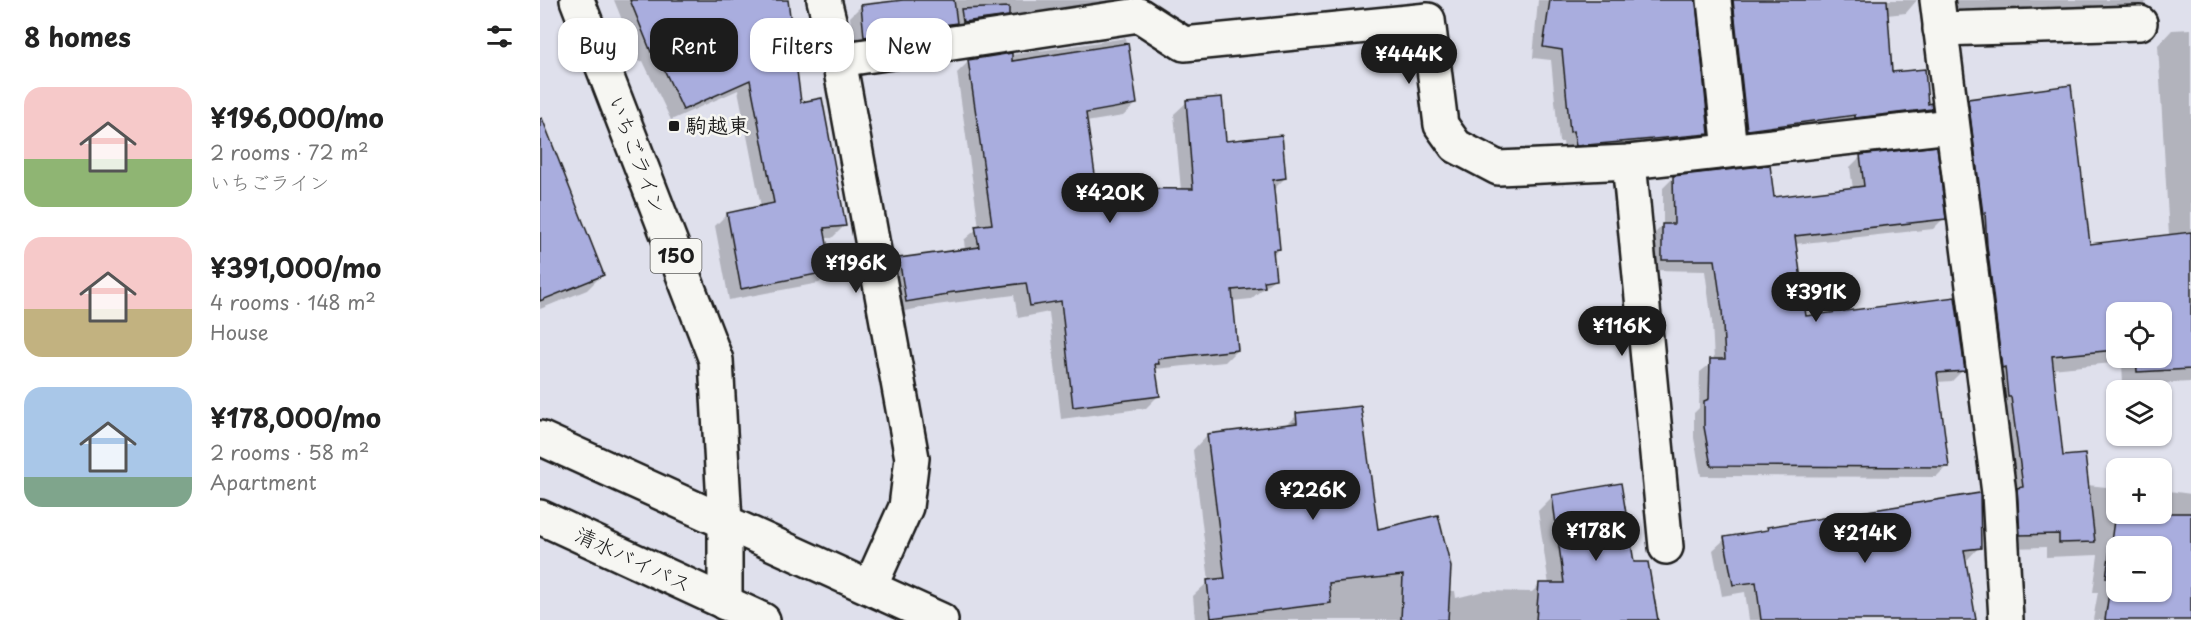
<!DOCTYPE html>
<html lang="en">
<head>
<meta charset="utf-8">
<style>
	:root { --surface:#fff; --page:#f6f6f6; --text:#222; --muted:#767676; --accent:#1c1c1c }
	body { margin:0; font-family:"Playpen Sans","Klee One",sans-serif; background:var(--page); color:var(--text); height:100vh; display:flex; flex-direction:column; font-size:22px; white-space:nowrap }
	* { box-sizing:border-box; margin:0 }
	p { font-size:20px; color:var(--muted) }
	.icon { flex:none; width:33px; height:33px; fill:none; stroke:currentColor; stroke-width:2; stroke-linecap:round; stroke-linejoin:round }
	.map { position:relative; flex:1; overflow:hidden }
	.details { display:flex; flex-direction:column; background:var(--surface); width:540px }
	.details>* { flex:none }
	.guide { position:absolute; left:18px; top:18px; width:570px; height:54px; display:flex; gap:12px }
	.buttons { position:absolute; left:1566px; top:302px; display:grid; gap:12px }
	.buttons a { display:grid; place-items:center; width:66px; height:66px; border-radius:12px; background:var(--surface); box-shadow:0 2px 4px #0004; font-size:30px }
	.price { position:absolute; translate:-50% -51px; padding:0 14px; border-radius:21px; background:var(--accent); color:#fff; font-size:20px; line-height:39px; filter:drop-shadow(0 2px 3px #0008) }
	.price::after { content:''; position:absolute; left:50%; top:36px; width:18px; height:14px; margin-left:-9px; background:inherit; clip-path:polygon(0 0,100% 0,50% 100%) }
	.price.on { background:#222; color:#fff }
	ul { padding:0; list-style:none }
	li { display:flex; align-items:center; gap:18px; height:150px; padding:0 24px }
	li span { display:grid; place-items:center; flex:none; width:168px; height:120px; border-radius:18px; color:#555 }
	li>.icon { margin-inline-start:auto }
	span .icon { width:72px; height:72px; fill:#fffc; stroke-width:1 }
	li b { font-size:26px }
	h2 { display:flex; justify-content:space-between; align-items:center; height:72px; padding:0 24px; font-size:26px }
	.tag { padding:0 21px; border-radius:18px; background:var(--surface); box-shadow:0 2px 4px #0004; font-size:21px; line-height:54px }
	.tag.on { background:var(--accent); color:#fff }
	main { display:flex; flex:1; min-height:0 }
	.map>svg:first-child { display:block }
	.shadow { fill:#0003; fill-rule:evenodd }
	.building { fill:#a9adde; stroke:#1c1c1c; stroke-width:1.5; fill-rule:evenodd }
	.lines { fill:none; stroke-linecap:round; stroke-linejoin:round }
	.minor-casing { stroke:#1c1c1c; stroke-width:38 }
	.highway-casing { stroke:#1c1c1c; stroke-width:38 }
	.minor { stroke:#f6f6f2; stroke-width:33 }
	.highway { stroke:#f6f6f2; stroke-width:33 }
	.poi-dot { fill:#1c1c1c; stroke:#f6f6f2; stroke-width:2 }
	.labels { text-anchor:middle; stroke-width:5; stroke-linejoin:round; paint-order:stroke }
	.shield { fill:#f6f6f2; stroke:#5d5d5c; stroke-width:1.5 }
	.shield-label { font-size:20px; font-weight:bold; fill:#1c1c1c }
	.poi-label { font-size:21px; font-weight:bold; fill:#1c1c1c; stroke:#f6f6f2; text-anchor:start }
	.street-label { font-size:21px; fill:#1c1c1c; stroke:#f6f6f2 }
</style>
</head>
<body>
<main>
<section class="details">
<h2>8 homes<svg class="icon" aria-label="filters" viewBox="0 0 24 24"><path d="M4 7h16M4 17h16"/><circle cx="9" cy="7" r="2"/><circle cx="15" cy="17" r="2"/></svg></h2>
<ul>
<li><span style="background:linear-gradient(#f6c9c9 60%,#8fb573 0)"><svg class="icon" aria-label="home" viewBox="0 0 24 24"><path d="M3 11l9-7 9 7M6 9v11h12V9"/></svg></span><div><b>¥196,000/mo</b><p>2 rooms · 72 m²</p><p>いちごライン</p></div></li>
<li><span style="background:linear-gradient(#f6c9c9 60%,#c2b280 0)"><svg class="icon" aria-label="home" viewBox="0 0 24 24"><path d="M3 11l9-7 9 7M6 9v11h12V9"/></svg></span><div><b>¥391,000/mo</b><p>4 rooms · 148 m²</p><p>House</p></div></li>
<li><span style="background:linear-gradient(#a9c7e8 75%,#7fa58c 0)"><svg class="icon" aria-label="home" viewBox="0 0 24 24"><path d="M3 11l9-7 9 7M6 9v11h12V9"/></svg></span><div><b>¥178,000/mo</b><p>2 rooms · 58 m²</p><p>Apartment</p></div></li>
</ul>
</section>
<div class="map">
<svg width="1651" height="620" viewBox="0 0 1651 620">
	<rect width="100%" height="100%" fill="#dfe0ec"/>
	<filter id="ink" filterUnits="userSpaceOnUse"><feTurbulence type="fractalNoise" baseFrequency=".0167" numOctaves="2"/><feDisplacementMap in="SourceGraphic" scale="12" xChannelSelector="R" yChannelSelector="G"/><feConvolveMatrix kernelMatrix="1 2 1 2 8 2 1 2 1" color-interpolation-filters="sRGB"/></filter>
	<g filter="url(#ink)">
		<g class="shadow">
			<polygon points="74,0 246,0 260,104 304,226 292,238 284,238 291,271 279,283 189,300 175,226 187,214 221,207 198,90 131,120 103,61 99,62"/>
			<polygon points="376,0 594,0 591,3 576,2 568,9 313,48 310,17 321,6"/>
			<polygon points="998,0 1154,0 1168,134 1157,145 1025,156 1023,142 1019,142 1011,60 993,58"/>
			<polygon points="1178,0 1377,0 1366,13 1347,15 1350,74 1390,109 1379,120 1196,140"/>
			<polygon points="1408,0 1605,0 1606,2 1594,14 1410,21"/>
			<path d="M1651,29V382L1583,385L1582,362L1512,369L1521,458L1547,485L1576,488V513H1622V490L1651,494V620H1553L1558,592H1553L1558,555L1506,557V547L1466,548L1415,114L1429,100L1549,246L1629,236L1618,45L1632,30ZM1576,312H1622V357H1576ZM1576,546H1622V591H1576Z"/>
			<polygon points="586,38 596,104 583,116 546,122 556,189 641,190 634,114 647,102 684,143 745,178 733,190 739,249 732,256 734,279 711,299 692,301 697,350 685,362 615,369 618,396 606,408 521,419 509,312 478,318 474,295 396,305 354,313 348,272 360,260 425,250 424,240 439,227 417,73 429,61"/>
			<polygon points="0,144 63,274 47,290 0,309"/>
			<polygon points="1321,156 1404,218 1393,229 1255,244 1265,318 1423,370 1412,381 1397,382 1407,466 1396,477 1161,476 1154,438 1154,413 1159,408 1160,372 1174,361 1172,322 1165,271 1112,270 1112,236 1123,225 1123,188 1134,177 1233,199 1313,189 1310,167"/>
			<polygon points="757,415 837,531 908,591 915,591 916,598 944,591 992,592 999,585 1009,585 998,511 1013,496 1093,563 1116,620 655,620 653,596 669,581 653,450 667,435 746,426"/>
			<polygon points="1228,529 1439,547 1428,559 1424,559 1434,620 1209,620 1205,592 1182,596 1173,550 1185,539 1224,532"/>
		</g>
		<g class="building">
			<polygon points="90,0 248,0 261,102 282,98 306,226 284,228 292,271 201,289 187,213 234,203 210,80 143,110 115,50 111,52"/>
			<polygon points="363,0 414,0 417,23 324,37 321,5"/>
			<polygon points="1010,0 1156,0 1169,134 1036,146 1033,131 1030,132 1022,50 1003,47"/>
			<polygon points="1193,0 1347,0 1352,72 1385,69 1388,104 1391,103 1392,109 1315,118 1315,115 1207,130"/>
			<polygon points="469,7 469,16 423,22 421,9"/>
			<polygon points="588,43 597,104 546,113 557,188 653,189 646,100 682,97 686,141 742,135 746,178 733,180 740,249 733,250 736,279 724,281 725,287 692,290 698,350 618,359 619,364 615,364 620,396 533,407 521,301 490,306 486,283 407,293 407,295 366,302 359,258 439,247 435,226 452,224 428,60 472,53 472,61"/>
			<polygon points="1531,85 1550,244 1651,232 1651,369 1597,372 1596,357 1622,357 1622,312 1576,312 1576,350 1512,356 1523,456 1545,454 1555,542 1519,543 1519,534 1480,535 1477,488 1483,487 1471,397 1468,397 1465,367 1462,368 1447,245 1445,213 1443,214 1428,99"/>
			<polygon points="2,118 64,275 0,301 0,119"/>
			<polygon points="1397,146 1406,219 1255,236 1266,316 1415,297 1425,371 1397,373 1409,467 1171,466 1164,427 1164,401 1169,399 1170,359 1185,359 1182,310 1175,260 1122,260 1122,224 1134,224 1133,176 1230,165 1234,197 1324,186 1320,155"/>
			<polygon points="821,406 838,529 898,515 911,567 908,620 861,620 863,575 789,583 791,603 671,618 667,580 685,578 667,434 757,423 756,413"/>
			<polygon points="1081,483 1094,562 1108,562 1118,620 996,620 999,583 1024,583 1012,495"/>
			<polygon points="1440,493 1441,548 1424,550 1436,620 1221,620 1216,582 1193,585 1184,537 1228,530 1227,527"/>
			<path d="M1575,513H1651V620H1565L1571,579L1566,578ZM1576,546H1622V591H1576Z"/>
		</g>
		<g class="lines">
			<g class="minor-casing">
				<g id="minor">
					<polyline points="284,0 299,60 372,458 366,507 330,587"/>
					<polyline points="1174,0 1190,150"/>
					<polyline points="1397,0 1459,493 1466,620"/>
					<polyline points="1400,29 1600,23"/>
					<polyline points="299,60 599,15 644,44 888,20 901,125 916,146 958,168 1089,162 1411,126"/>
					<polyline points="1089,162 1126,547"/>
				</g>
			</g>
			<g class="highway-casing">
				<g id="highway">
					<polyline points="37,0 176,360 185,522 185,603"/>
					<polyline points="0,438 401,620"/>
					<polyline points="0,517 223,620"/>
				</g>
			</g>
			<use href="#minor" class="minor"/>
			<use href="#highway" class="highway"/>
		</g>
	</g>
	<rect class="poi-dot" x="128" y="120" width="12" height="12" rx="3"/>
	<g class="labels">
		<rect class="shield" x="110.5" y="239" width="51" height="34" rx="4.5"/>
		<g class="shield-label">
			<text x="136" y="263">150</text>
		</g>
		<g class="poi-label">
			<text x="146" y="133">駒越東</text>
		</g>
		<g class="street-label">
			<text transform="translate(97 155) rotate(69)" y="7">いちごライン</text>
			<text transform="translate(93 560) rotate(25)" y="7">清水バイパス</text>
		</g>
	</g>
</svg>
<div class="buttons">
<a><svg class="icon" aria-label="locate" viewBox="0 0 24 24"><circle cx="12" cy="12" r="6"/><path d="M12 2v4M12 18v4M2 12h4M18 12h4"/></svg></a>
<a><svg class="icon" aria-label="layers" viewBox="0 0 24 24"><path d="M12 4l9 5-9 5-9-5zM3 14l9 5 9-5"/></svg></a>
<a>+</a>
<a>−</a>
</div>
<b class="price" style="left:869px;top:85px">¥444K</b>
<b class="price" style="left:570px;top:224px">¥420K</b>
<b class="price on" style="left:316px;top:294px">¥196K</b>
<b class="price" style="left:1276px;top:323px">¥391K</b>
<b class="price" style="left:1082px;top:357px">¥116K</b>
<b class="price" style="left:773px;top:521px">¥226K</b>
<b class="price" style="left:1056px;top:562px">¥178K</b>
<b class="price" style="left:1325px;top:564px">¥214K</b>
<div class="guide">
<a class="tag">Buy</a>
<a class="tag on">Rent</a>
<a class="tag">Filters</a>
<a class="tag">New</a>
</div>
</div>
</main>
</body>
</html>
